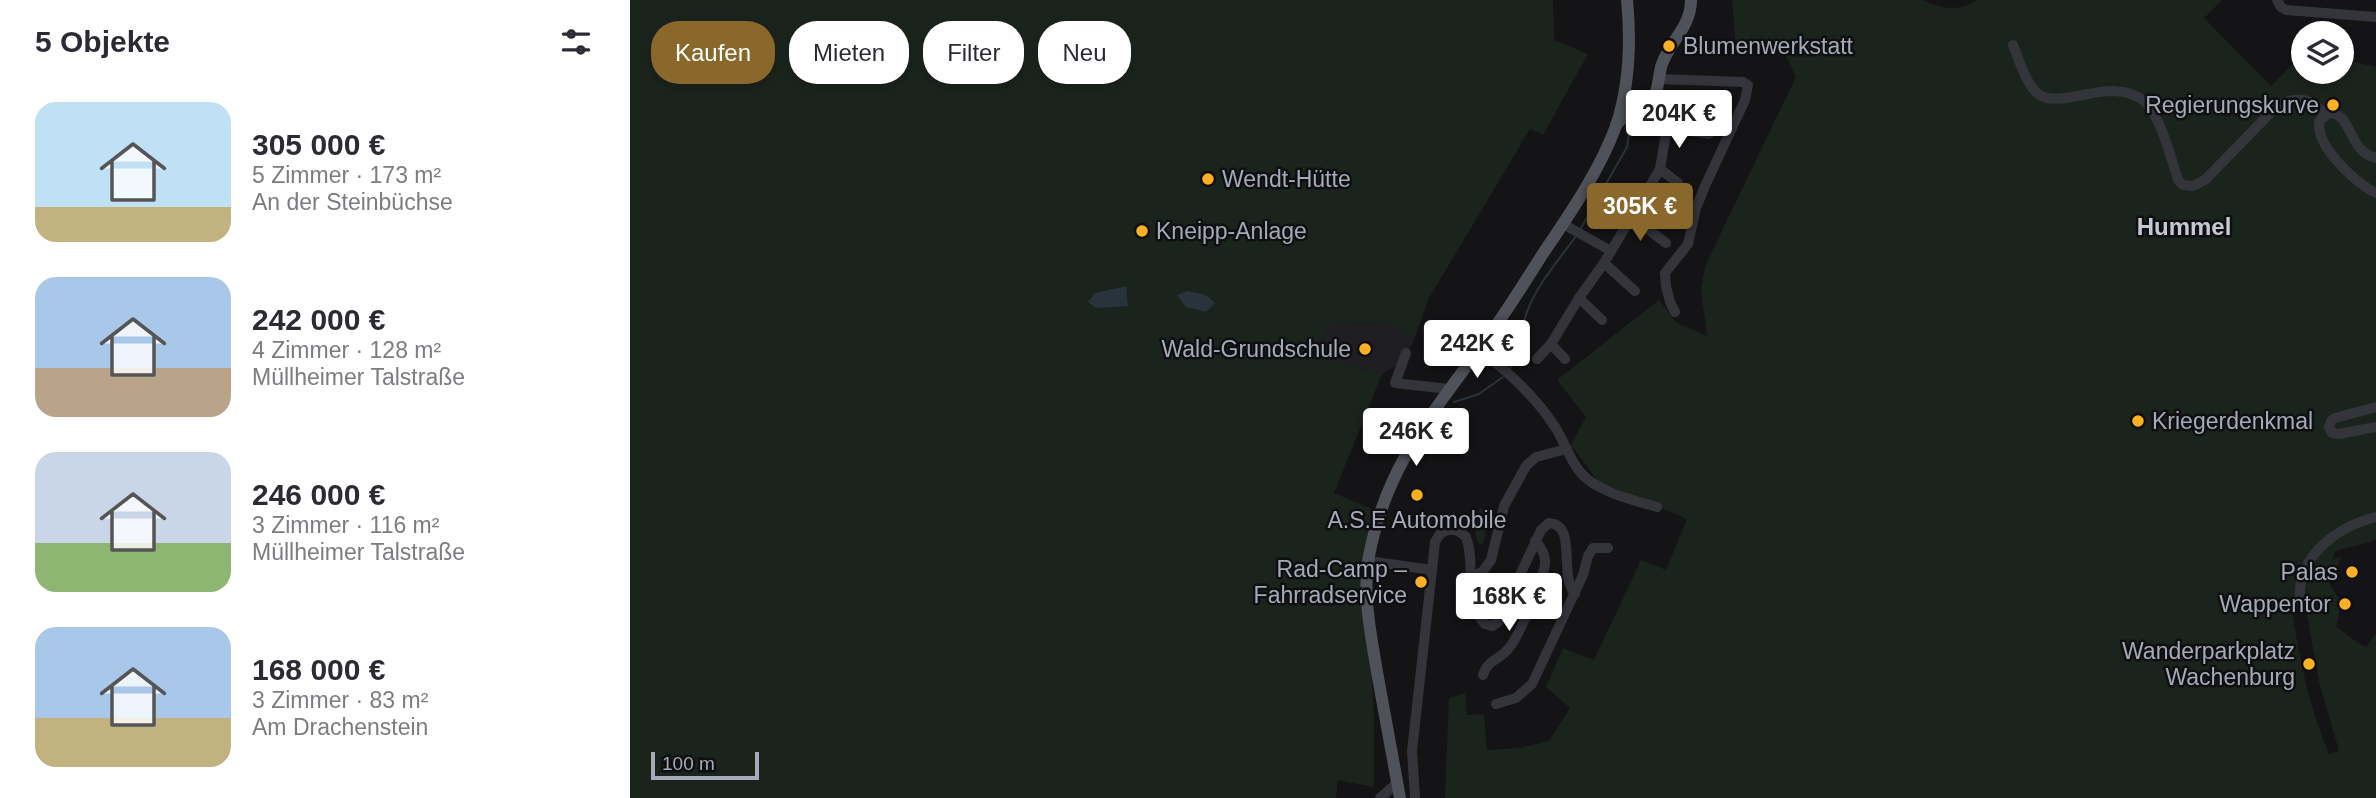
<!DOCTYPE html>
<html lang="de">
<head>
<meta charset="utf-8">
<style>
	:root { --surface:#fff; --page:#f2f2f3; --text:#2b2b33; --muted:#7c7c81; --accent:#8a672b }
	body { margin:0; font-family:Helvetica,sans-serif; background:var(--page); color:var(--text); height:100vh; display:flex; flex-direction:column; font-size:26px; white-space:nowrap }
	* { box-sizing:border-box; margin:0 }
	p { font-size:23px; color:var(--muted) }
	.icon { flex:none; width:38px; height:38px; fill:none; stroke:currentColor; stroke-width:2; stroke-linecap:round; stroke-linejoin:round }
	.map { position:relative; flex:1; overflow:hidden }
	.details { display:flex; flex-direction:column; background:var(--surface); width:630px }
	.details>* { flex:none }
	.guide { position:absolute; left:21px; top:21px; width:665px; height:63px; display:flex; gap:14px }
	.fabs { position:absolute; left:1661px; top:21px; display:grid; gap:14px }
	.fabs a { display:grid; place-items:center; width:63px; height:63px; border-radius:50%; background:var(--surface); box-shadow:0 4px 10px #0003; font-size:35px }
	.scale { position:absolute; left:21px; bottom:18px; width:108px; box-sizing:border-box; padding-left:7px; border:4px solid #a4aab7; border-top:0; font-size:19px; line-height:24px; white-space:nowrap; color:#a4aab7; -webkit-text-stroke:5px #0f0f11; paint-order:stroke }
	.price { position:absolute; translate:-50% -60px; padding:0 16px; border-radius:7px; background:#fff; color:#222; font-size:23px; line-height:46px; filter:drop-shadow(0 2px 4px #0008) }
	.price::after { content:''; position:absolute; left:50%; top:42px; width:21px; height:16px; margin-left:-10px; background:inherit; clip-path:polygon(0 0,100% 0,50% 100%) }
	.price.current { background:var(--accent); color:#fff }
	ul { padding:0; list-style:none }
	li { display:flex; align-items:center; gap:21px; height:175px; padding:0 35px }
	li span { display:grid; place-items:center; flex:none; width:196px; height:140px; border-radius:21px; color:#555 }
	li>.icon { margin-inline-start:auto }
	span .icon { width:84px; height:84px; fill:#fffc; stroke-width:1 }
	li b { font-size:30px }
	h2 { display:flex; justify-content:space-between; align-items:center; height:84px; padding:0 35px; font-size:30px }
	.chip { padding:0 24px; border-radius:28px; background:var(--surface); box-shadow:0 4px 10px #0003; font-size:24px; line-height:63px }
	.chip.current { background:var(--accent); color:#fff }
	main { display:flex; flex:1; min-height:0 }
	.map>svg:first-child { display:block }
	.built { fill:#1f1f23 }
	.green { fill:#1b241c; fill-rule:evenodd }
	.water { fill:#28333b }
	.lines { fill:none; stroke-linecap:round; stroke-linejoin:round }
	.stream { stroke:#28333b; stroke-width:2 }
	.minor { stroke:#34353b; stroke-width:10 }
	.major { stroke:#50525a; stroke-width:12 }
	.poi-dot { fill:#ffb022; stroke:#0f0f11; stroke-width:2.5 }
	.labels { text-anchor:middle; stroke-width:5; stroke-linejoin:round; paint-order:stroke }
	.poi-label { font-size:23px; fill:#a4aab7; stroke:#0f0f11; text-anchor:end }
	.neighbourhood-label { font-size:24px; font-weight:bold; fill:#c5c9d3; stroke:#0f0f11 }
</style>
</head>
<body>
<main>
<section class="details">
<h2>5 Objekte<svg class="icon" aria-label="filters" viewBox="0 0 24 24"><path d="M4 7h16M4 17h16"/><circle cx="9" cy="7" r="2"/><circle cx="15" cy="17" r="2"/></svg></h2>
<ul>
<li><span style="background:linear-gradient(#bfe0f5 75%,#c2b280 0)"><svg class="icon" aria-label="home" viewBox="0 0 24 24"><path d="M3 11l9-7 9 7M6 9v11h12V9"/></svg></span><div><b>305 000 €</b><p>5 Zimmer · 173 m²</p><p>An der Steinbüchse</p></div></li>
<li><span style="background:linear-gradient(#a9c7e8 65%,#b9a48a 0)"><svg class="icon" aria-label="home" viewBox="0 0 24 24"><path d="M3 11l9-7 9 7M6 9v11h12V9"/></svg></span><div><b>242 000 €</b><p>4 Zimmer · 128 m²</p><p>Müllheimer Talstraße</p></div></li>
<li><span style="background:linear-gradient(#c9d6e8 65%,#8fb573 0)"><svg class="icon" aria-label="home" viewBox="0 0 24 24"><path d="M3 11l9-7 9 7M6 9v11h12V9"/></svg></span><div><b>246 000 €</b><p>3 Zimmer · 116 m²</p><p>Müllheimer Talstraße</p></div></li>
<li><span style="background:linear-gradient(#a9c7e8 65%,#c2b280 0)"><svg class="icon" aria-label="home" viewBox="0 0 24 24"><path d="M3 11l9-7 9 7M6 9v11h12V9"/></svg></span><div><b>168 000 €</b><p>3 Zimmer · 83 m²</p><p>Am Drachenstein</p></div></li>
</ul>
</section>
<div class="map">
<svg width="1746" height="798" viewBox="0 0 1746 798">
	<rect width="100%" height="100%" fill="#141416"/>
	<polygon class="built" points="762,323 784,340 772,362 752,374 690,358 696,324"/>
	<g class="green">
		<polygon points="0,0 923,0 924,40 958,54 913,135 900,129 799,298 784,340 762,323 696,324 691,358 752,374 704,493 742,509 734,560 744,717 744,787 708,780 706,798 0,798"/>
		<path d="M1102,0H1293C1311,9 1329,12 1347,0H1592L1574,18L1641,86L1663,64L1661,49L1673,51V72H1712V59L1746,67V539L1740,542L1705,551L1702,560L1711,557L1703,579L1699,577L1697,579L1707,596L1712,600L1706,627C1717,633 1724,642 1736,647L1746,633V798H815L819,698L835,693L837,715L854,714L857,750L890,748L919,741L940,708L916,687L933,648L964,660L1011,560L1036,570L1057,519L968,481L941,445L956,417L927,380L1029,300L1047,323L1077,336L1071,288L1076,264L1166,77L1150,44L1106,47ZM1676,608L1689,682L1709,751L1699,754C1680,709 1669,659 1662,610Z"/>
		<polygon points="850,508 861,510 853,544 848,543 845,532"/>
	</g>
	<g class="water">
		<polygon points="496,286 498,306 466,308 458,302 465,293"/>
		<polygon points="558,291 576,295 585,303 576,312 556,307 547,295"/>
	</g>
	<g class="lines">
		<g class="stream">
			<polyline points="951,228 997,147 1001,121"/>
			<path d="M879,370C892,353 890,331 897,312C907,284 929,260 946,236"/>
			<polyline points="824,402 849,394 873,377"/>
		</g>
		<g class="minor">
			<polyline points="1647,0 1651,7 1656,10 1746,17"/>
			<path d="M1383,45C1389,59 1395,82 1407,93C1430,113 1481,73 1515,102C1530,115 1542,161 1548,180L1553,185L1563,186L1575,180L1648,105C1667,96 1682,98 1695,115"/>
			<polyline points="1029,79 1113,82 1118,85 1115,100 1075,186 1066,208 1058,244 1035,273 1036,286 1040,302 1045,312"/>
			<polyline points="1037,127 1079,134"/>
			<path d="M1746,158C1717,151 1723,113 1699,113L1690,120C1683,144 1726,184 1746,193"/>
			<polyline points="1030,169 1048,183"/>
			<polyline points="1002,217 1036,243"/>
			<polyline points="933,224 981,251"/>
			<polyline points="974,263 1005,291"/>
			<polyline points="949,298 972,320"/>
			<polyline points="921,344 935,359"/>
			<path d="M849,350C879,372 905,396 925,427C936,444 941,465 956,478C976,494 1003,500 1027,507"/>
			<polyline points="776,353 765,383 819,389"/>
			<polyline points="907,359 921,344 949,298 974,263 1030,169 1037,127 1032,120 1033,98 1025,94"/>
			<polyline points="1746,407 1705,418 1701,421 1699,427 1702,433 1709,434 1746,427"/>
			<polyline points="738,561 802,570"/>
			<polyline points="840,575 844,577 853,571 861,560 874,506 896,466 906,457 937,449"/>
			<path d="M1670,598C1667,556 1708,526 1746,517"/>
			<path d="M853,675C859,658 869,661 879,648C888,638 916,573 915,561C915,553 911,547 905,541"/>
			<polyline points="866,704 886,698 902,684 953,575 958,556 963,548 978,548"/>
			<polyline points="750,798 767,783"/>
			<path d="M785,798L782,751L802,570L805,542L810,534C819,527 828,529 836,537C847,566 831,600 855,624L862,626L868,622L911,530L919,523C948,525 928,574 945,594"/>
		</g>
		<g class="major">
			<path d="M986,125C999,109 1015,112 1022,102C1029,91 1028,76 1032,64C1040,41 1061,27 1061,0"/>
			<path d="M770,798C762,756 755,714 747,672C741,635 732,594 739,556C755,471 797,420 847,352C871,321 891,288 912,255C939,215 969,172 986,126C999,87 1001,41 997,0"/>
		</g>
	</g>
	<g class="poi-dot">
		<circle cx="1039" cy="46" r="7"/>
		<circle cx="1703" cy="105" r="7"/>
		<circle cx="578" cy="179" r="7"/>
		<circle cx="512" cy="231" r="7"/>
		<circle cx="735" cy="349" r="7"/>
		<circle cx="1508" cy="421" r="7"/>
		<circle cx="787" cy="495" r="7"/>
		<circle cx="1722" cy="572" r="7"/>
		<circle cx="791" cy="582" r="7"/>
		<circle cx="1715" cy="604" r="7"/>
		<circle cx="1679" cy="664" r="7"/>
	</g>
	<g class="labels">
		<g class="poi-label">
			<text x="1053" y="54" text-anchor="start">Blumenwerkstatt</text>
			<text x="1689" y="113">Regierungskurve</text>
			<text x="592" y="187" text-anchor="start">Wendt-Hütte</text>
			<text x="526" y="239" text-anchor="start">Kneipp-Anlage</text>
			<text x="721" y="357">Wald-Grundschule</text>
			<text x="1522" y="429" text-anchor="start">Kriegerdenkmal</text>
			<text x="787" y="528" text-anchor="middle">A.S.E Automobile</text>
			<text x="777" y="577">Rad-Camp –<tspan x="777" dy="26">Fahrradservice</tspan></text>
			<text x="1708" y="580">Palas</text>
			<text x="1701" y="612">Wappentor</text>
			<text x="1665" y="659">Wanderparkplatz<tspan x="1665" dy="26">Wachenburg</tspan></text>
		</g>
		<g class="neighbourhood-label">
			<text x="1554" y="235">Hummel</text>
		</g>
	</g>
</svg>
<div class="fabs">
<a><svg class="icon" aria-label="layers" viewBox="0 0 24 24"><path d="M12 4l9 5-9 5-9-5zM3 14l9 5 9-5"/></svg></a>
</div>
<div class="scale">100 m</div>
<b class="price" style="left:1049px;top:150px">204K €</b>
<b class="price current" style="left:1010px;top:243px">305K €</b>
<b class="price" style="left:847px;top:380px">242K €</b>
<b class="price" style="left:786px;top:468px">246K €</b>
<b class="price" style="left:879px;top:633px">168K €</b>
<div class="guide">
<a class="chip current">Kaufen</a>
<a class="chip">Mieten</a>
<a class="chip">Filter</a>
<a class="chip">Neu</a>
</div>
</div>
</main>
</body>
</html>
